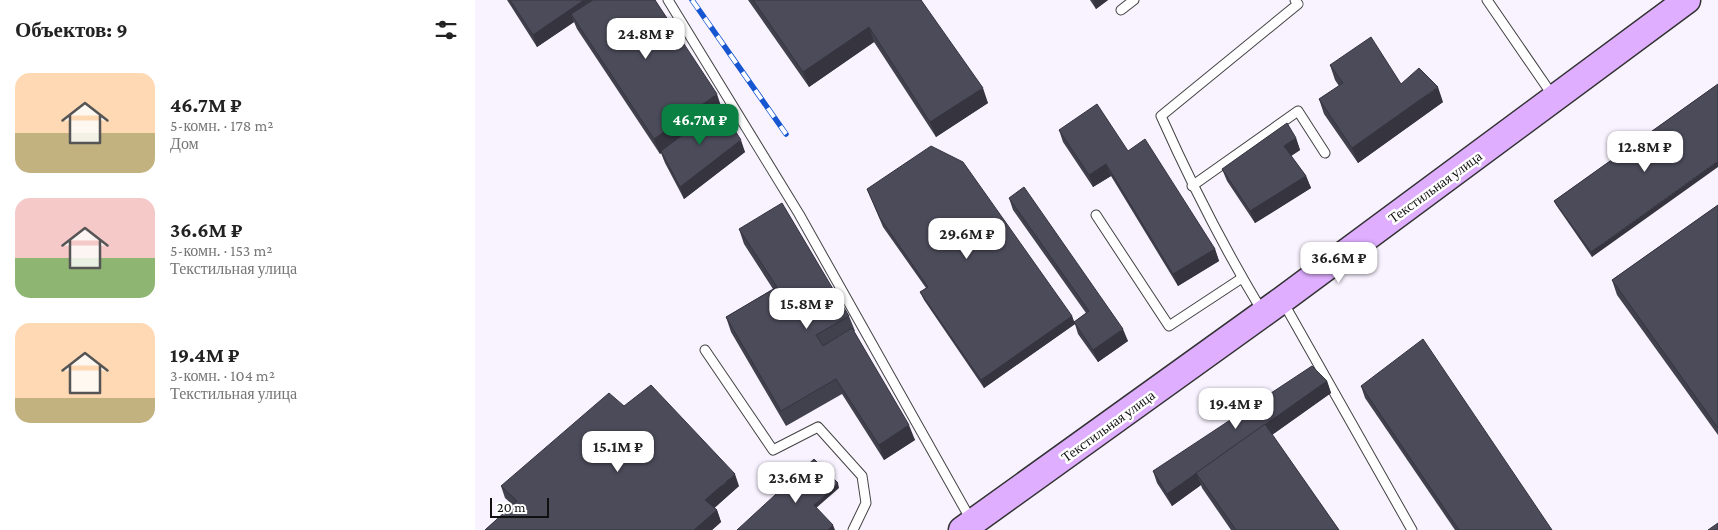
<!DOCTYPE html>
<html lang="ru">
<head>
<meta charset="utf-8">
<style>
	:root { --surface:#fff; --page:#f2f2f2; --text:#222; --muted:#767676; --accent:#0b8043 }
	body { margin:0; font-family:"Crimson Pro",serif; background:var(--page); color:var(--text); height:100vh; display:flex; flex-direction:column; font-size:19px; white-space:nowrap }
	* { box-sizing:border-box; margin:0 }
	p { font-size:16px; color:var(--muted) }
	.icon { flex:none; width:28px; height:28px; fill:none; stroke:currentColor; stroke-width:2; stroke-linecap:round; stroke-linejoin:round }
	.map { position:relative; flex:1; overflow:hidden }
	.details { display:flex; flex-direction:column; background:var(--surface); width:475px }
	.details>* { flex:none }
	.scale { position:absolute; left:15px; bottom:12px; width:59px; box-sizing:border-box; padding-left:5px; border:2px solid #101010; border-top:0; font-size:14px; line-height:18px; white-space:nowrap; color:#101010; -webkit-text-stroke:4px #fff; paint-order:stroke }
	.price { position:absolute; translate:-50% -42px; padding:0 11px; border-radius:10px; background:#fff; color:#222; font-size:16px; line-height:32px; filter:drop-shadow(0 1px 2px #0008) }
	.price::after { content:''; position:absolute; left:50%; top:30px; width:15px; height:11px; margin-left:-8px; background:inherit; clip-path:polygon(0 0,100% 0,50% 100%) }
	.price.selected { background:var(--accent); color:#fff }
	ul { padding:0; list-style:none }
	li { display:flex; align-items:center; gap:15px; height:125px; padding:0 15px }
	li span { display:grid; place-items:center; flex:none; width:140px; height:100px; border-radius:15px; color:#555 }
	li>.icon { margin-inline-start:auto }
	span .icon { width:60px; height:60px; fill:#fffc; stroke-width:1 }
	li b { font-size:21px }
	h2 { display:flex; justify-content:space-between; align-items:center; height:60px; padding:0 15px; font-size:21px }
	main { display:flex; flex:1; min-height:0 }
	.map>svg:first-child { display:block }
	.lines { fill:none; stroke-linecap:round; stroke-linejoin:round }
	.service-casing { stroke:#434343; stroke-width:11 }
	.secondary-casing { stroke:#323232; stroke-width:29 }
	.service { stroke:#fff; stroke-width:9 }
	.secondary { stroke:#dfaeff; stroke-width:26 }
	.rail-casing { stroke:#1756d1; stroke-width:5.5 }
	.rail { stroke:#fff; stroke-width:4; stroke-dasharray:11; stroke-linecap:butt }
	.wall { fill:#41404d }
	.shaded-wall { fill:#35343f }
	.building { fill:#4c4b5a; stroke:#35343f }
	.labels { text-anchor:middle; stroke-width:5; stroke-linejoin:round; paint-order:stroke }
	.street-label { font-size:14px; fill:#101010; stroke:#fff }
</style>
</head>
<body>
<main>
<section class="details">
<h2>Объектов: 9<svg class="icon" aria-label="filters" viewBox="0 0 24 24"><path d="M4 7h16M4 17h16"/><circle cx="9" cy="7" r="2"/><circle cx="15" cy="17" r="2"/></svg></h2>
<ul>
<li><span style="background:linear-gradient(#ffd9b3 60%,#c2b280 0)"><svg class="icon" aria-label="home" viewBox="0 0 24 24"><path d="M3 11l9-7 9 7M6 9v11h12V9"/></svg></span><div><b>46.7M ₽</b><p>5-комн. · 178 m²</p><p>Дом</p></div></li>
<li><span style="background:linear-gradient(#f6c9c9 60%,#8fb573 0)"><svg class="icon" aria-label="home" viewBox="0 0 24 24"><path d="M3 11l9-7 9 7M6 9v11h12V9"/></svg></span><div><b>36.6M ₽</b><p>5-комн. · 153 m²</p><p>Текстильная улица</p></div></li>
<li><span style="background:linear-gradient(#ffd9b3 75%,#c2b280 0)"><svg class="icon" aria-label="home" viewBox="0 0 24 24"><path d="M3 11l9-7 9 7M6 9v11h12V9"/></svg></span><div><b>19.4M ₽</b><p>3-комн. · 104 m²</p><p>Текстильная улица</p></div></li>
</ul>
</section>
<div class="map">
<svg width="1243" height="530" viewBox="0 0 1243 530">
	<rect width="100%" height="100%" fill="#f9f3ff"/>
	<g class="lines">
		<g class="service-casing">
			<g id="service">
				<polyline points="193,0 324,214 496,520"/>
				<polyline points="1012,0 1078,96"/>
				<polyline points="646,10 659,0"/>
				<polyline points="717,186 823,111 850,153"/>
				<polyline points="621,215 694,326 767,278"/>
				<polyline points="808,302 937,530"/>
				<path d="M787,311C749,248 716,183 686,116L823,4L820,0"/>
				<polyline points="230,350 298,450 343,427 387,476 391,503 378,530"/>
			</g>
		</g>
		<g class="secondary-casing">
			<polyline id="secondary" points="487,530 807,300 1212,0"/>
		</g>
		<use href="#service" class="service"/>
		<use href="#secondary" class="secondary"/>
		<g class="rail-casing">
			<polyline id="rail" points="217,0 311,134"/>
		</g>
		<use href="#rail" class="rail"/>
	</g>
	<g class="wall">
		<polygon points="32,0 180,0 247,109 246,109 270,152 209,199 190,163 186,153 185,154 102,29 99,22 62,47"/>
		<polygon points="273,0 446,0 513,103 461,137 399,42 334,87"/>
		<polygon points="615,0 633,0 621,9"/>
		<polygon points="855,65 926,84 968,102 883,163 849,114 844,99 864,86 860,80"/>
		<polygon points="1243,84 1117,257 1081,205 1079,201"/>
		<polygon points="584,130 653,151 740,249 744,261 703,286 636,176 618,187 588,142"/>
		<polygon points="821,138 825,150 816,156 831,176 836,188 780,223 752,181 747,169"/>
		<polygon points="392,189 597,316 599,322 611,313 538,210 534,198 653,341 623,362 603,334 600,324 509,388 449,300 445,292 451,288 408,227"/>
		<polygon points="1243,205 1243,435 1142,295 1137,280"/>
		<polygon points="264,229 374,316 380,331 379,331 440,440 409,460 367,394 311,426 256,332 251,317 298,289 269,244"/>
		<polygon points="852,381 856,393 797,435 864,530 756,530 727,488 726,485 697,506 682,483 678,471"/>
		<polygon points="886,386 1077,530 980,530 890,398"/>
		<polygon points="26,486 264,486 239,508 242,510 246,522 237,530 10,530 38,505 30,498"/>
	</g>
	<g class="shaded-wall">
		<polygon points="109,0 131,0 96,14 99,22 62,47 58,35"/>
		<polygon points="618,0 633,0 621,9"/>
		<polygon points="394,27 399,42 334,87 328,72"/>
		<polygon points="963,87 968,102 883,163 877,148"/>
		<polygon points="508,88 513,103 461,137 455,122"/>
		<polygon points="242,94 247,109 187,153 186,151 186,153 185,154 179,139"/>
		<polygon points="821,138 825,150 813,158 809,146"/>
		<polygon points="266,140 270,152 209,199 205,187"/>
		<polygon points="1243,161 1243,167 1117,257 1116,252"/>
		<polygon points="631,164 636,176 618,187 614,175"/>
		<polygon points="831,176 836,188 780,223 775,211"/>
		<polygon points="740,249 744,261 703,286 698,274"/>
		<polygon points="597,316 600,324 509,388 506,380"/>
		<polygon points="648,329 653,341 623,362 618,350"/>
		<polygon points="852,381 856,393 729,483 721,473"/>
		<polygon points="434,425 440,440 409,460 404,445"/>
		<polygon points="721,473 726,485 697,506 692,494"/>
		<polygon points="260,474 264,486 235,512 230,500"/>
		<polygon points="363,483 364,488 340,509 339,505"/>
		<polygon points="242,510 246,522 237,530 219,530"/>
		<polygon points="358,525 360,530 353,530"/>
	</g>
	<g class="building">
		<polygon points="35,0 109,0 58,35"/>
		<polygon points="118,0 180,0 242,94 179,139 96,14"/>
		<polygon points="278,0 446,0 508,88 455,122 394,27 328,72"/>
		<polygon points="896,37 926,84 944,68 963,87 877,148 844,99 868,83 855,65"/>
		<polygon points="1243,84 1243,161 1116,252 1079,201"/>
		<polygon points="622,104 653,151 670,139 740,249 698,274 631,164 614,175 584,130"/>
		<polygon points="245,107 266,140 205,187 186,151"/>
		<polygon points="812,123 821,138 809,146 831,176 775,211 747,169"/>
		<polygon points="456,146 488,162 597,316 506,380 445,292 453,287 405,218 392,189"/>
		<polygon points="549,187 648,329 618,350 599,322 614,311 534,198"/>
		<polygon points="307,203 374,316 341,335 348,346 377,328 434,425 404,445 361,379 306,411 251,317 302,287 264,229"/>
		<polygon points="1243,205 1243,428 1137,280"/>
		<polygon points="948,339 1077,530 984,530 886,386"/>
		<polygon points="837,366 852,381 692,494 678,471"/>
		<polygon points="176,385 260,474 230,500 242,510 219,530 10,530 42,501 26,486 134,393 149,406"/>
		<polygon points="790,424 864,530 761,530 721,473"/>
		<polygon points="339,459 363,483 339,505 358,525 353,530 262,530"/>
		<polygon points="1243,523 1243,530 1233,530"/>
	</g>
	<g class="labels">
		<g class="street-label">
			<text transform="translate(960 187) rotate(-36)" y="5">Текстильная улица</text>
			<text transform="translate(633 426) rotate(-36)" y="5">Текстильная улица</text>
		</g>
	</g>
</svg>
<div class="scale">20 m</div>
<b class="price" style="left:171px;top:60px">24.8M ₽</b>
<b class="price selected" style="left:225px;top:146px">46.7M ₽</b>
<b class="price" style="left:1170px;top:173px">12.8M ₽</b>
<b class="price" style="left:492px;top:260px">29.6M ₽</b>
<b class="price" style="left:864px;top:284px">36.6M ₽</b>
<b class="price" style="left:332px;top:330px">15.8M ₽</b>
<b class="price" style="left:761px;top:430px">19.4M ₽</b>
<b class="price" style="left:143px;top:473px">15.1M ₽</b>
<b class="price" style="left:321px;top:504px">23.6M ₽</b>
</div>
</main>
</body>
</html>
